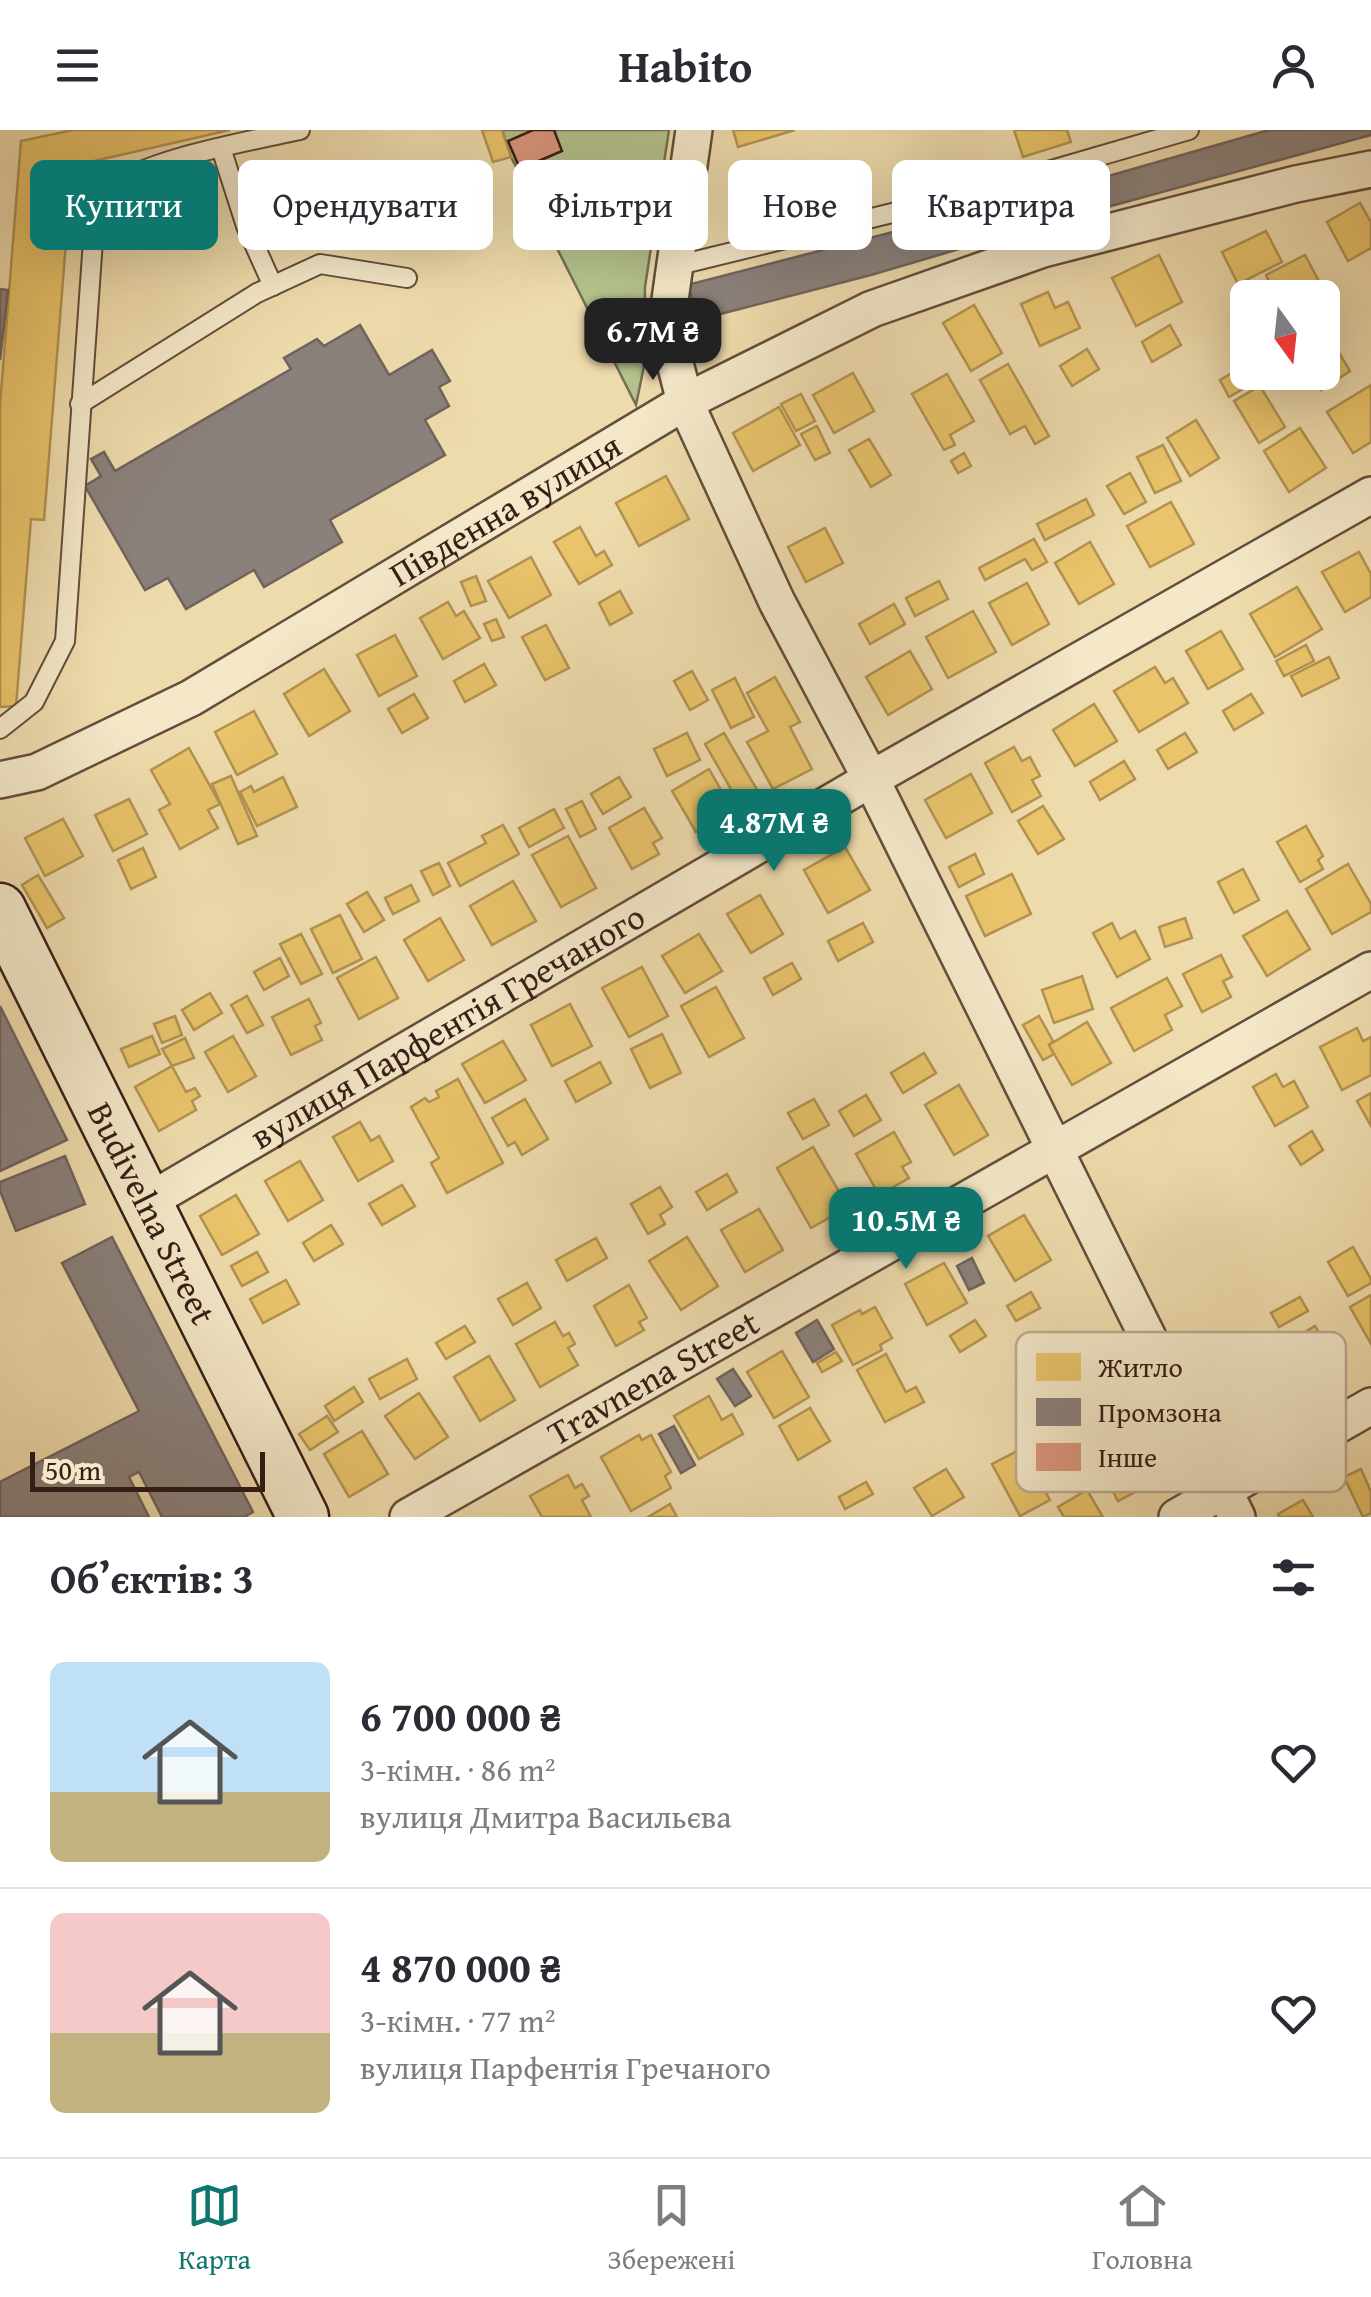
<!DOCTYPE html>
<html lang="uk">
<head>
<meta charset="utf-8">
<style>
	:root { --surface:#fff; --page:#f7f7f7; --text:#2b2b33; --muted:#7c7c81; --line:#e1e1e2; --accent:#0f766e }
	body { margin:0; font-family:"Gentium Book Plus",serif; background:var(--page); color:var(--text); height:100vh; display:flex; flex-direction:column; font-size:38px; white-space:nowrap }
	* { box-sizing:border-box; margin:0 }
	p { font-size:32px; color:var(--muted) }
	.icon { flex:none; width:55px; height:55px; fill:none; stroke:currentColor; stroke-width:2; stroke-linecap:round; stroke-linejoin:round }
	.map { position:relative; height:1387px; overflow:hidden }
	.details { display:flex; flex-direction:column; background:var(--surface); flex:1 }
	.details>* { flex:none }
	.banner { position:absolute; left:30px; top:30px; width:1312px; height:90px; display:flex; gap:20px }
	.needle { width:65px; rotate:165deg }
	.tools { position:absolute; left:1230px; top:150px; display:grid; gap:20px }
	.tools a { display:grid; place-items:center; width:110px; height:110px; border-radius:15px; background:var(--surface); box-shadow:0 10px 40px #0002; font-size:50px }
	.scale { position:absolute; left:30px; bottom:25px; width:235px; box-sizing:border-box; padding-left:10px; border:5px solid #351e16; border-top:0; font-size:28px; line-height:35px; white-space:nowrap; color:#351e16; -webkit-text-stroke:8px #f4e8c9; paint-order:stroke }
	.price { position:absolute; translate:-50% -85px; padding:0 22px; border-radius:20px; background:var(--accent); color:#fff; font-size:32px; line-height:65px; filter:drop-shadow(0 2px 5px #0008) }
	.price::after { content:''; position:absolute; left:50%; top:60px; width:30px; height:22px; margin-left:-15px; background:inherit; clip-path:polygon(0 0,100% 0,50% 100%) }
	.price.on { background:#222; color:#fff }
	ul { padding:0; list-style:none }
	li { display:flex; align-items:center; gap:30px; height:250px; padding:0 50px }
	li+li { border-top:2px solid var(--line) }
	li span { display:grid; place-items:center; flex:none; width:280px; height:200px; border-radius:15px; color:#555 }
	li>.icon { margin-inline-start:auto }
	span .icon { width:120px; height:120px; fill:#fffc; stroke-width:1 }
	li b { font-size:42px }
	h2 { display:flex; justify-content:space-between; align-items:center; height:120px; padding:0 50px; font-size:42px }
	.chip { padding:0 35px; border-radius:15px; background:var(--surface); box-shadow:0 10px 40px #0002; font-size:35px; line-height:90px }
	.chip.on { background:var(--accent); color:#fff }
	header { display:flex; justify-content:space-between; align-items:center; height:130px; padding:0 50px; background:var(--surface); font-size:45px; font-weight:600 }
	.menu { display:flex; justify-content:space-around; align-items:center; height:140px; border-top:2px solid var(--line); background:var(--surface); font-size:28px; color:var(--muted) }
	.menu a { display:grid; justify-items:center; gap:5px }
	.menu .on { color:var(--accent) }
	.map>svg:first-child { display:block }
	.green { fill:#b4c18d; stroke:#747052; stroke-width:2.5 }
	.homes { fill:#e9c46a; stroke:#b39251; stroke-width:2.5 }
	.industry { fill:#8a817c; stroke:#70635d; stroke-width:2.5 }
	.building { fill:#db967e; stroke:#351e16; stroke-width:2.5 }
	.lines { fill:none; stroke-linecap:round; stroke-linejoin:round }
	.lane-casing { stroke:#634d3c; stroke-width:22 }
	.street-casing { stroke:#634d3c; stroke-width:40 }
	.secondary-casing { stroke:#351e16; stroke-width:55 }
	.lane { stroke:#f4e8c9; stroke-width:18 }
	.street { stroke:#f4e8c9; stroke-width:35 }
	.secondary { stroke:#f4e8c9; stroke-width:50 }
	.labels { text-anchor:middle; stroke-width:10; stroke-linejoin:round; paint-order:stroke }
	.street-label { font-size:35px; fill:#351e16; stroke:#f4e8c9 }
	.key { fill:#f4e8c9; stroke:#bbab93; stroke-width:2.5 }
	.key-label { font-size:28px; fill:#351e16 }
</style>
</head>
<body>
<header><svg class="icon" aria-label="menu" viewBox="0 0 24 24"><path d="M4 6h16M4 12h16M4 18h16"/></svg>Habito<svg class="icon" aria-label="person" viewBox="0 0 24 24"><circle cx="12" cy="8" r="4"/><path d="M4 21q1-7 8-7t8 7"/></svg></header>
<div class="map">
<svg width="1371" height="1387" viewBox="0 0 1371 1387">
	<rect width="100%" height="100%" fill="#eedbac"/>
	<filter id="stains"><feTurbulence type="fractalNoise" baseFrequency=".002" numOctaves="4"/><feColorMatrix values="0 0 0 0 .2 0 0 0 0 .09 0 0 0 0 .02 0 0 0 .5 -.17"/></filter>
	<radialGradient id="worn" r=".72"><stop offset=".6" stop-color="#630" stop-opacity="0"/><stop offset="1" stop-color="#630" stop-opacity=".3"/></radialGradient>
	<polygon class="green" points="502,0 669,0 645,157 644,236 636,275 511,27"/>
	<g class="homes">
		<polygon points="73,0 230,0 72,36 44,390 31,389 16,576 0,577 0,275 21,11"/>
		<polygon points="482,0 502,0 511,27 493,32"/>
		<polygon points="733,0 795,0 738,17"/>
		<polygon points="1014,0 1067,0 1071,12 1023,27"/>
		<polygon points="1360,73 1371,92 1371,118 1348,131 1327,92"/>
		<polygon points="1266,101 1282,132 1238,154 1222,122"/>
		<polygon points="1159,125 1182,172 1136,196 1112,148"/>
		<polygon points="1305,125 1321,155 1296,168 1277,168 1266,145"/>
		<polygon points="1048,162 1055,178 1068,172 1080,198 1040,216 1021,174"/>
		<polygon points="974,175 1002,223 971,241 943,193"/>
		<polygon points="1170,195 1181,215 1152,232 1142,212"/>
		<polygon points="1087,219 1099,239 1072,256 1060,236"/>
		<polygon points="1338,221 1350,241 1321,260 1310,242 1322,242 1322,231"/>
		<polygon points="1008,234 1049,306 1035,314 1025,296 1010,304 980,250"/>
		<polygon points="1246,235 1248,242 1250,242 1255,252 1229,267 1220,250"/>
		<polygon points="853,243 874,281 834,303 813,265"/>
		<polygon points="947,244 974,291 950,305 955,315 944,320 912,264"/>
		<polygon points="1371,255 1371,312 1353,323 1327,282"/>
		<polygon points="1260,256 1285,297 1259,313 1234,271"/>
		<polygon points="801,264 815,291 796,301 781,274"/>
		<polygon points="779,277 800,315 753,341 733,303"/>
		<polygon points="1196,290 1219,328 1190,346 1167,308"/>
		<polygon points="817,296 830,323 815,330 801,304"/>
		<polygon points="1300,298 1326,338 1289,362 1264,321"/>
		<polygon points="869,309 891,345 871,357 849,320"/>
		<polygon points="1163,315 1181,351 1155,363 1137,327"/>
		<polygon points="964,323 971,336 958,343 951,331"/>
		<polygon points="1130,343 1146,372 1124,384 1107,356"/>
		<polygon points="666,346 689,389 639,416 616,373"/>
		<polygon points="1086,369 1094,385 1045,410 1037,394"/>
		<polygon points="1171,372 1194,414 1150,437 1127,396"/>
		<polygon points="580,397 596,426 604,421 612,435 579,454 554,412"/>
		<polygon points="825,398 843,433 806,452 788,417"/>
		<polygon points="1034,409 1047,432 1032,440 1025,429 985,450 979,438"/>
		<polygon points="1090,412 1114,454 1079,474 1055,433"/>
		<polygon points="1359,422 1371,444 1371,467 1345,482 1322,442"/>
		<polygon points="531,427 551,465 509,488 488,451"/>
		<polygon points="476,446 486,471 471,476 461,452"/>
		<polygon points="939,451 948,469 915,486 906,468"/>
		<polygon points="1027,453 1049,494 1012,515 989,473"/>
		<polygon points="1297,457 1322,499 1275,527 1250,484"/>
		<polygon points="620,461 632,483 610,495 599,473"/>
		<polygon points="448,472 456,486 464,481 480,508 443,529 420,488"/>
		<polygon points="894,474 905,494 870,514 859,494"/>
		<polygon points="973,481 996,522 948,548 926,507"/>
		<polygon points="496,489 504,507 492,511 484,494"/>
		<polygon points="546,495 569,538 545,550 522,507"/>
		<polygon points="1221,501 1243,539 1208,559 1186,521"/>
		<polygon points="395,505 417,546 379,566 357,525"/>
		<polygon points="1306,515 1314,531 1284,546 1276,531"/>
		<polygon points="910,521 932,559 888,585 866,547"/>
		<polygon points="1329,527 1339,548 1302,566 1291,546"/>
		<polygon points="484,534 496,555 465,572 454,551"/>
		<polygon points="1155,537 1165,553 1173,548 1188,573 1139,602 1114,561"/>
		<polygon points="324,539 350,581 309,606 284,564"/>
		<polygon points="692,541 708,570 690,580 674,551"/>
		<polygon points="775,547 800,592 790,597 812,639 773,659 747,612 768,601 747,563"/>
		<polygon points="735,548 754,587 731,598 712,560"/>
		<polygon points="414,564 428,588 402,603 388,579"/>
		<polygon points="1251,564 1263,583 1234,600 1223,581"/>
		<polygon points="1094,574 1117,611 1075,636 1053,600"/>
		<polygon points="254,581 277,624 237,645 215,602"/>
		<polygon points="687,603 700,630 667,646 654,619"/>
		<polygon points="724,603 767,677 747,687 705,614"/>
		<polygon points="1185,603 1197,622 1168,639 1157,620"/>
		<polygon points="1014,617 1022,631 1030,627 1040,646 1032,650 1041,666 1012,682 985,633"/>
		<polygon points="189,618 220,674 208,680 218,698 180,719 159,680 170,674 151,640"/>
		<polygon points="1124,631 1135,649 1100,670 1090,652"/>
		<polygon points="709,639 733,681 696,702 672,661"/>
		<polygon points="971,644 992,683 946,708 925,670"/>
		<polygon points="231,646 257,706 238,714 212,654"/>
		<polygon points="283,647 297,677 257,696 240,662 251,656 254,662"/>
		<polygon points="619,647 631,667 603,684 591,664"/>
		<polygon points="129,669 147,704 113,721 95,685"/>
		<polygon points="582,671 596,699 580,707 566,679"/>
		<polygon points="1043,676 1064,709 1038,724 1018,691"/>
		<polygon points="644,678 662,708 653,713 659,724 632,739 609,698"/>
		<polygon points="554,679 564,698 529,717 519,698"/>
		<polygon points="63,689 83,726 45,746 25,708"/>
		<polygon points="503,695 519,724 460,756 448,733 486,713 482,706"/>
		<polygon points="1306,696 1323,726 1318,730 1323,739 1300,752 1277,712"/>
		<polygon points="568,706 596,758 561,777 532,725"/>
		<polygon points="845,717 870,760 828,783 804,740"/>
		<polygon points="143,718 156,747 131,759 118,730"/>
		<polygon points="975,724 984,744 959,757 949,737"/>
		<polygon points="439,733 450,756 433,765 421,741"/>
		<polygon points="1348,734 1371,774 1371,782 1332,804 1306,759"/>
		<polygon points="1243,739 1259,770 1234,783 1218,752"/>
		<polygon points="1012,744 1031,784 985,806 966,766"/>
		<polygon points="38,745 64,788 47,798 22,755"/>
		<polygon points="513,751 536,791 492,815 470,776"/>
		<polygon points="411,755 419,771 393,784 385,768"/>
		<polygon points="367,762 384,790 364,802 347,774"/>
		<polygon points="760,765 783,804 751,823 727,784"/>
		<polygon points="1287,781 1310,819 1267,846 1243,806"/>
		<polygon points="340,785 362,829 333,843 311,799"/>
		<polygon points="440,788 464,830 428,851 404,810"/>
		<polygon points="1185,788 1192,808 1165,817 1159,797"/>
		<polygon points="863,793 873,812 838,831 828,811"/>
		<polygon points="1112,793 1120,809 1135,801 1150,829 1117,847 1093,803"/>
		<polygon points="301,804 322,844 301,854 280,814"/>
		<polygon points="699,804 722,841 685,863 662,826"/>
		<polygon points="1221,825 1232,847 1223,851 1231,867 1202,882 1183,844"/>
		<polygon points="376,827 398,868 359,889 337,848"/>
		<polygon points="280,828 289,846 264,860 254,842"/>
		<polygon points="792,833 801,849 773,865 764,848"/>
		<polygon points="642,837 668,886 629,907 602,858"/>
		<polygon points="1082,846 1093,879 1054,893 1042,860"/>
		<polygon points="1167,848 1182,876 1165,885 1172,900 1134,921 1111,878"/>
		<polygon points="716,857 744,908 709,927 681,876"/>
		<polygon points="210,863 222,883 194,900 182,880"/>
		<polygon points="247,866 263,895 247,903 231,875"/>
		<polygon points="309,869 321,893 315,896 322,910 291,925 272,887"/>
		<polygon points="570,874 592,916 552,936 531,895"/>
		<polygon points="175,886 182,905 162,913 154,894"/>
		<polygon points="1039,886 1053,911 1049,915 1054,924 1043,930 1023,895"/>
		<polygon points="1087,892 1111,933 1072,955 1049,915"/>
		<polygon points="1357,898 1363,911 1371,907 1371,945 1342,960 1320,917"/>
		<polygon points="662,904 681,943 650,958 631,919"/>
		<polygon points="152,906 160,924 129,937 121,919"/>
		<polygon points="233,906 256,946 228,962 205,922"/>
		<polygon points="185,908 194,928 172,936 162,919"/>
		<polygon points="503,911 526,950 485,973 462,934"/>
		<polygon points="924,923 936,943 903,963 891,943"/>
		<polygon points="600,932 611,953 576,972 565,951"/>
		<polygon points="172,936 186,962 195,958 200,966 192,971 196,980 159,1001 135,957"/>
		<polygon points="1276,944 1283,957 1294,951 1308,977 1275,996 1253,957"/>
		<polygon points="458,949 503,1033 447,1063 431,1033 439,1028 411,977 425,968 429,972 439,967 436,961"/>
		<polygon points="959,955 988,1005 954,1025 925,975"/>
		<polygon points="1371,963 1371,996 1357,971"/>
		<polygon points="866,965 881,990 854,1006 839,981"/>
		<polygon points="525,969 548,1009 522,1025 515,1012 508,1016 492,988"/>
		<polygon points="814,969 829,995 803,1009 788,983"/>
		<polygon points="360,992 371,1011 379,1006 393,1031 358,1051 333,1007"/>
		<polygon points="1312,1001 1323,1020 1301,1035 1289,1016"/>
		<polygon points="894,1002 911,1032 902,1037 909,1048 879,1065 856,1024"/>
		<polygon points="813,1017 848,1077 811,1098 777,1038"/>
		<polygon points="300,1031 323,1070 288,1091 265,1051"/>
		<polygon points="727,1044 737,1062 707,1080 696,1062"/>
		<polygon points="402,1055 415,1076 382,1095 369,1074"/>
		<polygon points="660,1057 672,1077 660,1085 665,1094 648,1104 631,1074"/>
		<polygon points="236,1065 259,1104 222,1125 200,1086"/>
		<polygon points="759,1079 783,1120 745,1142 721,1100"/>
		<polygon points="1024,1085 1051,1130 1015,1151 988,1106"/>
		<polygon points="331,1095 343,1114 314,1131 303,1113"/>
		<polygon points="687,1107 718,1156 681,1180 649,1131"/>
		<polygon points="596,1108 607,1128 567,1151 556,1130"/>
		<polygon points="1353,1117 1371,1149 1371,1153 1348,1166 1328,1132"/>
		<polygon points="257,1122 268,1142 242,1156 231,1136"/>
		<polygon points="944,1133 967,1173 927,1195 905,1154"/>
		<polygon points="286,1150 299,1174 263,1193 250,1169"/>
		<polygon points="527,1153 541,1178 513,1195 498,1169"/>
		<polygon points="629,1155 647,1188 639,1192 644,1200 616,1216 594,1176"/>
		<polygon points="1031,1162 1040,1178 1016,1191 1007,1176"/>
		<polygon points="1371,1165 1371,1214 1350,1177"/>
		<polygon points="1300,1167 1308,1181 1279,1197 1271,1183"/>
		<polygon points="875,1177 892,1208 880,1215 882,1220 853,1235 832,1195 860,1180 862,1184"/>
		<polygon points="975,1190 986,1206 960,1222 950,1206"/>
		<polygon points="555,1192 563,1206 569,1203 575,1214 568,1218 578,1235 540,1257 516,1214"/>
		<polygon points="465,1196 475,1212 446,1229 436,1213"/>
		<polygon points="1315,1196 1342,1241 1296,1267 1270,1223"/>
		<polygon points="782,1221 809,1267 774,1288 747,1242"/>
		<polygon points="836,1222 842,1231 822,1242 817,1233"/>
		<polygon points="886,1224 906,1262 916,1257 924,1272 885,1292 857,1240"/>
		<polygon points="489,1226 515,1270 480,1291 454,1247"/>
		<polygon points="407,1229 417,1249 380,1269 369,1249"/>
		<polygon points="354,1257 363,1272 334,1291 325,1276"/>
		<polygon points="419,1263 448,1307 415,1329 385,1286"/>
		<polygon points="709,1266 722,1290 732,1284 743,1304 699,1329 674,1286"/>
		<polygon points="810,1278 830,1311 798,1330 779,1296"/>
		<polygon points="327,1286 338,1302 310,1320 299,1304"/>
		<polygon points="362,1301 388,1344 349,1367 324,1324"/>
		<polygon points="639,1305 642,1310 651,1305 671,1342 665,1346 671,1358 631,1381 601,1327"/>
		<polygon points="1138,1308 1160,1349 1118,1371 1096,1330"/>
		<polygon points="1021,1319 1050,1370 1020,1386 992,1334"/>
		<polygon points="946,1339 964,1367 932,1386 914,1358"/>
		<polygon points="1361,1339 1371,1362 1371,1383 1363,1387 1344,1347"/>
		<polygon points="568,1345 575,1358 582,1354 589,1366 582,1370 591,1387 542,1387 530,1366"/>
		<polygon points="866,1352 873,1364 845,1379 839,1367"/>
		<polygon points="1087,1360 1103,1387 1064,1387 1058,1377"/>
		<polygon points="1303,1370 1313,1387 1279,1387 1278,1384"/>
		<polygon points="670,1374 677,1387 648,1387"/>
	</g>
	<g class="industry">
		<polygon points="1269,0 1371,0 1371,5 1027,99 871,145 701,189 687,155 1091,51"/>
		<polygon points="0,159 8,160 0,230"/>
		<polygon points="360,195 389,245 432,220 450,251 439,257 449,276 425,290 445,325 330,390 342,412 264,457 254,440 186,479 168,448 145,460 85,356 101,346 91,329 104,322 115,341 291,239 284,228 317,209 324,216"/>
		<polygon points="0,876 67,1010 0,1041"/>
		<polygon points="65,1026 85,1074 16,1101 0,1061 0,1052"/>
		<polygon points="112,1107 253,1382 244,1387 162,1387 139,1342 129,1347 149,1387 0,1387 0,1352 139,1281 62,1133"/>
		<polygon points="972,1128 984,1153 969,1160 957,1136"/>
		<polygon points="817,1190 834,1219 813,1232 796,1203"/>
		<polygon points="733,1239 751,1266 735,1276 717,1249"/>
		<polygon points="674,1296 695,1335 681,1343 659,1304"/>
	</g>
	<polygon class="building" points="533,0 554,0 562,21 520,39 508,11"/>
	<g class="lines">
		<g class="lane-casing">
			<g id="lane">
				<polyline points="221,18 246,96 273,156"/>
				<polyline points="675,136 962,66 1189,0"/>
				<polyline points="80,274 257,163 320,134 407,148"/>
				<path d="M0,599L34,572L65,511L94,96C98,85 101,68 109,60C139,30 255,10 300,0"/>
			</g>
		</g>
		<g class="street-casing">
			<g id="street">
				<polyline points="694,0 666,198 685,272 777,472 871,649 1237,1387"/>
				<path id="s1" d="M0,650L37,642L191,568L685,272L872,179L1043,119L1296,54L1371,39"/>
				<path id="s2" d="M147,1072L871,649L1371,365"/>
				<path id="s3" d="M408,1387L1371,840"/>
				<polyline points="1177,1387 1371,1276"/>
			</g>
		</g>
		<g class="secondary-casing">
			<g id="secondary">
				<path id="s4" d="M0,779L303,1387"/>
			</g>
		</g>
		<use href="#lane" class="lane"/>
		<use href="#street" class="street"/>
		<use href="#secondary" class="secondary"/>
	</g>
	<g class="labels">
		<g class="street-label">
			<text dy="12" stroke="none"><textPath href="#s1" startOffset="575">Південна вулиця</textPath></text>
			<text dy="12" stroke="none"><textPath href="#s2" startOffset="348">вулиця Парфентія Гречаного</textPath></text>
			<text dy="12" stroke="none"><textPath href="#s4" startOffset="340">Budivelna Street</textPath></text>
			<text dy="12" stroke="none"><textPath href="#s3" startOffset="282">Travnena Street</textPath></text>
		</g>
	</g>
	<rect x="1016" y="1202" width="330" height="160" rx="15" class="key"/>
	<rect x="1036" y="1223" width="45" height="28" fill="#e9c46a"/>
	<rect x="1036" y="1268" width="45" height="28" fill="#8a817c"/>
	<rect x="1036" y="1313" width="45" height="28" fill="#db967e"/>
	<g class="key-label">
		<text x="1098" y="1247">Житло</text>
		<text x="1098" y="1292">Промзона</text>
		<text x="1098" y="1337">Інше</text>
	</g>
	<rect width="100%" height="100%" filter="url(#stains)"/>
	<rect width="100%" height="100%" fill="url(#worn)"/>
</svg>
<div class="tools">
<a><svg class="needle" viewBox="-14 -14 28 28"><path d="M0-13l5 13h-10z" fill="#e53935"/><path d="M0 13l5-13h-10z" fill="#7c7c81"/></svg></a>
</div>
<div class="scale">50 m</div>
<b class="price on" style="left:653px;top:253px">6.7M ₴</b>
<b class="price" style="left:774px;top:744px">4.87M ₴</b>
<b class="price" style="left:906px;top:1142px">10.5M ₴</b>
<div class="banner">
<a class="chip on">Купити</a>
<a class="chip">Орендувати</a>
<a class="chip">Фільтри</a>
<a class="chip">Нове</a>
<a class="chip">Квартира</a>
</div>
</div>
<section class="details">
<h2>Об’єктів: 3<svg class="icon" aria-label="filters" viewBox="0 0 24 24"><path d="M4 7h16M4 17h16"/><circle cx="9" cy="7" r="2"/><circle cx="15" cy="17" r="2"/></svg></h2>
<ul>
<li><span style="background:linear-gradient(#bfe0f5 65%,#c2b280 0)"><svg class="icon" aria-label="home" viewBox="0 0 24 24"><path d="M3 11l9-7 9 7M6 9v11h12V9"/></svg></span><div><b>6 700 000 ₴</b><p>3-кімн. · 86 m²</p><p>вулиця Дмитра Васильєва</p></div><svg class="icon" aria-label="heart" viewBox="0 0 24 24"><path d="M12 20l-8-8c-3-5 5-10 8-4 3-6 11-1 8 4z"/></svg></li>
<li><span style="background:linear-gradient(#f6c9c9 60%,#c2b280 0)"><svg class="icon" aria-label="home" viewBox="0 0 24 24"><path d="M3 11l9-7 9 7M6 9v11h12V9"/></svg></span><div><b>4 870 000 ₴</b><p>3-кімн. · 77 m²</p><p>вулиця Парфентія Гречаного</p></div><svg class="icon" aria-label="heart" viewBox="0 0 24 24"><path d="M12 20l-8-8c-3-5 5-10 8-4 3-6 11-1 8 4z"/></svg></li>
</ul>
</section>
<nav class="menu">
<a class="on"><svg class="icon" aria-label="map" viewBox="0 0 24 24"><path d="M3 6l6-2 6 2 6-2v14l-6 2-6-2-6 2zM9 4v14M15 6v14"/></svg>Карта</a>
<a><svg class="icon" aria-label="saved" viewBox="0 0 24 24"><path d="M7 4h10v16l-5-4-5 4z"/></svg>Збережені</a>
<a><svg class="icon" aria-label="home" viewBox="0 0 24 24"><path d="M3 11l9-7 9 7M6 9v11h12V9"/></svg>Головна</a>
</nav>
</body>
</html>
